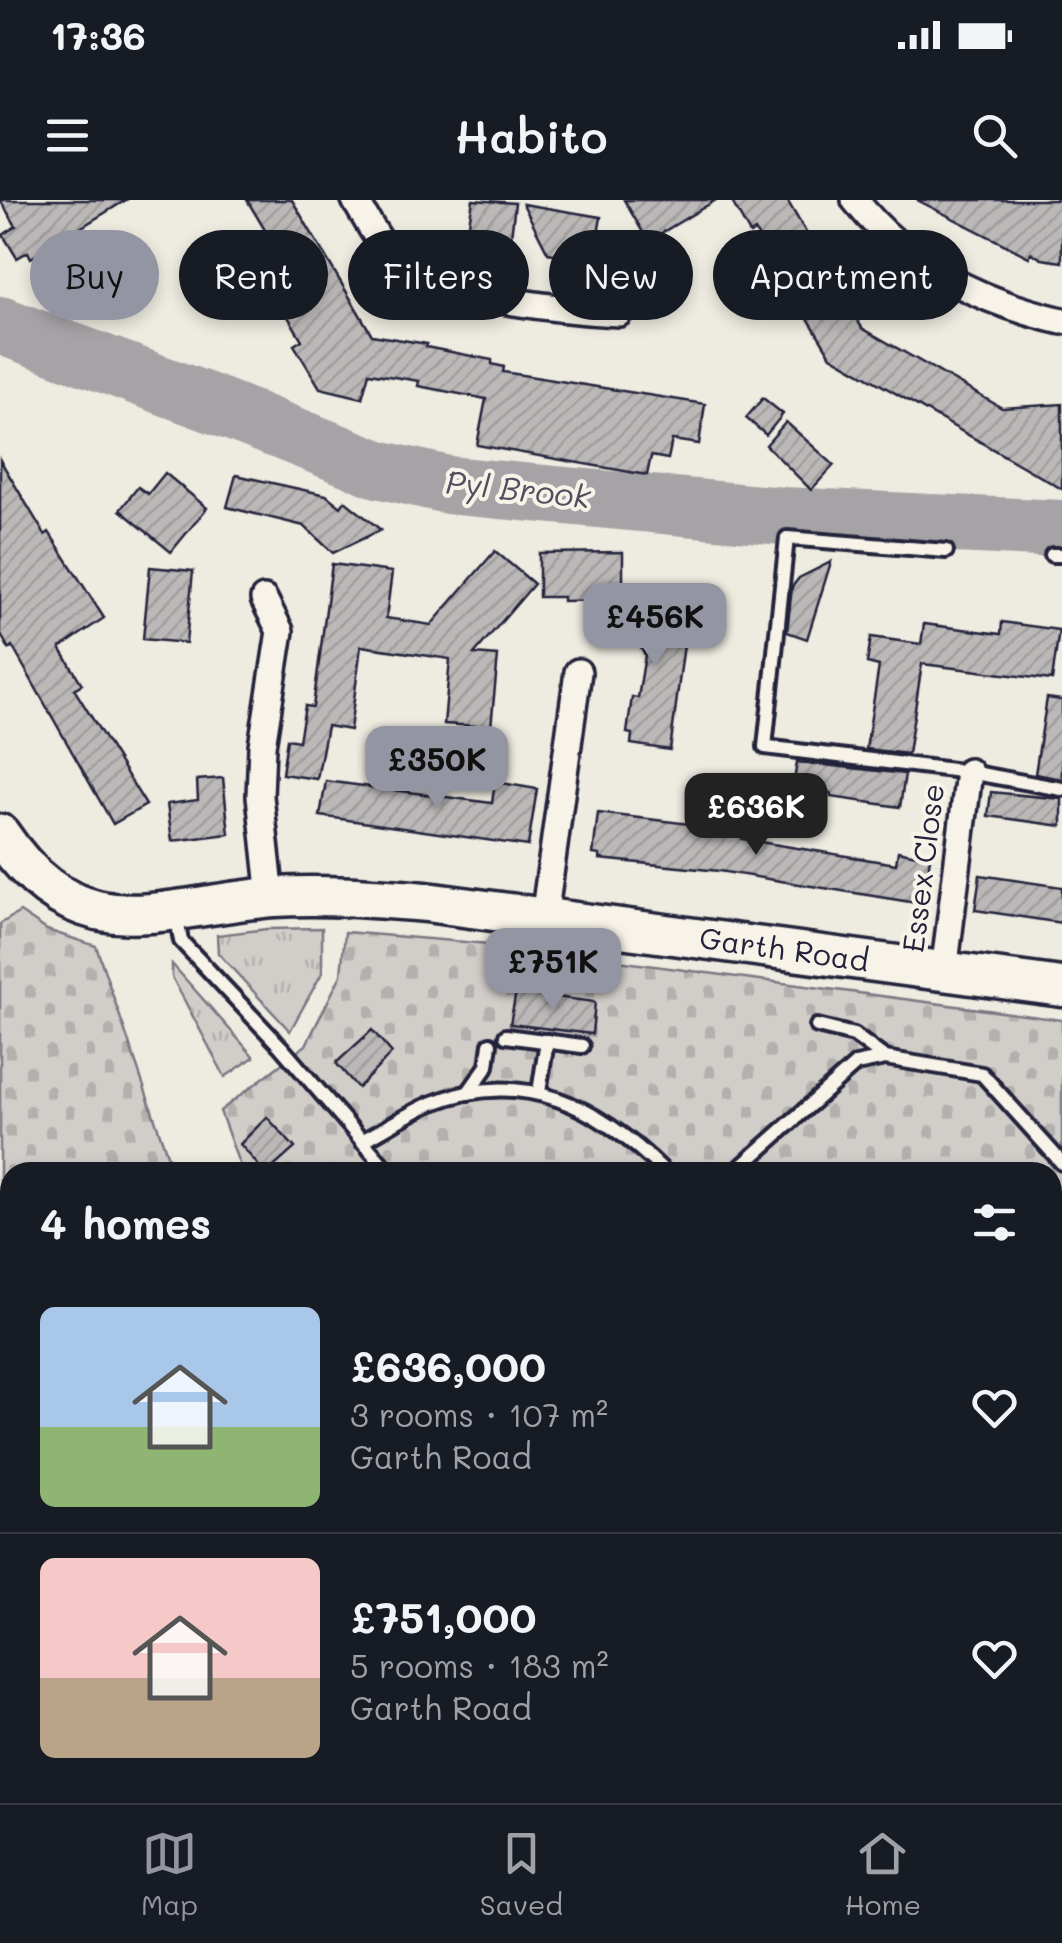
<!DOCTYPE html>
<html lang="en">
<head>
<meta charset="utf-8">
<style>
	:root { --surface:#171b24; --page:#242831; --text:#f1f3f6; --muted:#9ea1a6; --line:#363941; --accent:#9495a2 }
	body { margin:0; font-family:Mali,sans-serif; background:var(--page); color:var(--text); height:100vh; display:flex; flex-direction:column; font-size:38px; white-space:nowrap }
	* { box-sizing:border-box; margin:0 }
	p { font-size:32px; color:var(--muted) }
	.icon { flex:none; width:55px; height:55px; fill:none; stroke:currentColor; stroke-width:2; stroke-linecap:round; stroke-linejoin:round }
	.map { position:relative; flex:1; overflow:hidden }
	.side { position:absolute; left:0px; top:962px; width:1062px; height:642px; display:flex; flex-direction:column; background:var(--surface); border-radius:30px 30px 0 0; box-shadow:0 5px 15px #0003 }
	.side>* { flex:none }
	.top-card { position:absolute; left:30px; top:30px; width:1002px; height:90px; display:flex; gap:20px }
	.price { position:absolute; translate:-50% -85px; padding:0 22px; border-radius:20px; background:var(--accent); color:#111; font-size:32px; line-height:65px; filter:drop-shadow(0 2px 5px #0008) }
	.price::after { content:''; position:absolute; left:50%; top:60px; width:30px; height:22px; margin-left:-15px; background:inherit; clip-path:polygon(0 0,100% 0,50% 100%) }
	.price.on { background:#222; color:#fff }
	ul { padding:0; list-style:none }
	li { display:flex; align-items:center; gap:30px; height:250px; padding:0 40px }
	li+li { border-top:2px solid var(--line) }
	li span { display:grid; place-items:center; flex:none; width:280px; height:200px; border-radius:15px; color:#555 }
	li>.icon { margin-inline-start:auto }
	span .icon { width:120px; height:120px; fill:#fffc; stroke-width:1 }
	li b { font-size:42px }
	h2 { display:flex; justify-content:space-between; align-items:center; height:120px; padding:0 40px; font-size:42px }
	.chip { padding:0 35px; border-radius:45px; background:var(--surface); box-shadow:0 5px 15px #0003; font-size:35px; line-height:90px }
	.chip.on { background:var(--accent); color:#111 }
	.status { display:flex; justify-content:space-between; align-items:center; height:70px; padding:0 50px; background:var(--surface); direction:ltr }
	.status svg { height:28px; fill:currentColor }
	header { display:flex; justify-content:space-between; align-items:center; height:130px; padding:0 40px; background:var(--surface); font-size:45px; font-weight:600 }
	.menu { display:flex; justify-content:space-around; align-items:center; height:140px; border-top:2px solid var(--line); background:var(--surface); font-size:28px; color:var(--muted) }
	.menu a { display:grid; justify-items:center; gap:5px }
	.menu .on { color:var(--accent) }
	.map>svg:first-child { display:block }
	.grass { fill:url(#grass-tufts); stroke:#7a7882; stroke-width:2.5 }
	.cemetery { fill:url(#cemetery-stones); stroke:#7a7882; stroke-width:2.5 }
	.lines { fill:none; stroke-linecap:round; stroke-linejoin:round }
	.river { stroke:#a6a3a6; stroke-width:58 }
	.building { fill:url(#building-hatch); stroke:#22223b; stroke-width:2.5 }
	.lane-casing { stroke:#22223b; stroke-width:20 }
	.street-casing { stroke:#22223b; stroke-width:32 }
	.secondary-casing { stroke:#22223b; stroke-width:45 }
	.lane { stroke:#f7f3e8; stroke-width:12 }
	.street { stroke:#f7f3e8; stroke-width:25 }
	.secondary { stroke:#f7f3e8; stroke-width:38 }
	.labels { text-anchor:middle; stroke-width:8; stroke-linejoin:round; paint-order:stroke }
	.street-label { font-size:30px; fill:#22223b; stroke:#f7f3e8 }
	.water-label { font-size:32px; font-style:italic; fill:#504f60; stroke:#f7f3e8 }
</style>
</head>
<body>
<div class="status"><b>17:36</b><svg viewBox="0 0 49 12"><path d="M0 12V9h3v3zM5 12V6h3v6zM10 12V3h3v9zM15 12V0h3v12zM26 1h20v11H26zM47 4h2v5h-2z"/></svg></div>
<header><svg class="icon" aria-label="menu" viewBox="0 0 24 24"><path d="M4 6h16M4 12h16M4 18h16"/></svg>Habito<svg class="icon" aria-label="search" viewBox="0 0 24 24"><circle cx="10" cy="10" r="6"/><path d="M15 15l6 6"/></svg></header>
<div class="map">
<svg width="1062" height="1603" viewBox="0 0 1062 1603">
	<defs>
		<pattern id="grass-tufts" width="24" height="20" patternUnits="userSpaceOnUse" patternTransform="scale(2.5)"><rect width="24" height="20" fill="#d1cdc9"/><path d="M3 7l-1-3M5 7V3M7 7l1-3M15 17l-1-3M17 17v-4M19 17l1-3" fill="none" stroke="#b3b0ae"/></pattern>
		<pattern id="cemetery-stones" width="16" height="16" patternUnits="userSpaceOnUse" patternTransform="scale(2.5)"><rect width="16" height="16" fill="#d1cdc9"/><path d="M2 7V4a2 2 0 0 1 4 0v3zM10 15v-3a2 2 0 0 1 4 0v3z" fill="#b3b0ae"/></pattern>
		<pattern id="building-hatch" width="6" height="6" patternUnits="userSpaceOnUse" patternTransform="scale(2.5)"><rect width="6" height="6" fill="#bbb8b7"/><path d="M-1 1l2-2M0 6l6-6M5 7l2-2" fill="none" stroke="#a09e9e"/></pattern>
	</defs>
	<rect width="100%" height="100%" fill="#eeebe1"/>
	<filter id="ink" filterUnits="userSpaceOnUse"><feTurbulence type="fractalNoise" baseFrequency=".01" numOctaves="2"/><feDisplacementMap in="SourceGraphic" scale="20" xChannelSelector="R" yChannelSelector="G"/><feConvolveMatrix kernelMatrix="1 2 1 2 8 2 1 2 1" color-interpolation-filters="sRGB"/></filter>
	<g filter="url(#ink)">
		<g class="grass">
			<polygon points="322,728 322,773 290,831 218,753 217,735 267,729"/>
			<polygon points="172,764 254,857 225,877 172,777"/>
		</g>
		<g class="cemetery">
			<polygon points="20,712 47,730 96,746 173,972 10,972 10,1595 207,1595 207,1603 0,1603 0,724"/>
			<polygon points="345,732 489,744 1062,820 1062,1603 279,1603 278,1595 1052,1595 1052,972 242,972 220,911 306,845 341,775"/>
		</g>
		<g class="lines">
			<polyline class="river" points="0,125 213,204 378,269 448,285 783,316 1062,329"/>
		</g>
		<g class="building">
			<polygon points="0,0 126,0 31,58 28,52 17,58 3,35 16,26"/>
			<polygon points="247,0 292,0 372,135 427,144 426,147 492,160 492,164 504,167 503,172 705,204 699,244 672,240 668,259 651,256 647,275 477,245 486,199 418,186 419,181 369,173 362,198 320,188 294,145 302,140 287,115 308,102"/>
			<polygon points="473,0 515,3 510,46 480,41 476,37 467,35"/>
			<polygon points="624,0 716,0 648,41"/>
			<polygon points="731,0 787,0 862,128 1002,208 1062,204 1062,289 831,156 755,31 750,34"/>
			<polygon points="917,0 1062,0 1062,62 1042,59 1031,53 1029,57"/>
			<polygon points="523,4 601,17 594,57 581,55 577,58 548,53"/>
			<polygon points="763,198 783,214 766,235 746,218"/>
			<polygon points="786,222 834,265 811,290 766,245"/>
			<polygon points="0,260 45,335 49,332 104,418 60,448 82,484 74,489 146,605 113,624 12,446 9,449 0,433"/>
			<polygon points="165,273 207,308 171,352 120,310 138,287 148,294"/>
			<polygon points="236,275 326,295 341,307 345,301 381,330 333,353 304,326 227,307"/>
			<polygon points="495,351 534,384 474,454 498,456 491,527 444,524 450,459 361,446 350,530 327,526 317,579 282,574 287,539 299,541 305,506 313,507 332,364 392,372 386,418 431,425"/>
			<polygon points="623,352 623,400 563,401 563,397 539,397 539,353"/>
			<polygon points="831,362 807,439 787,432 792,387 799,378"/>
			<polygon points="150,367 193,371 186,443 143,439"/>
			<polygon points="659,385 685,437 670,550 631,544 632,534 627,533 632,497 638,498 645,455 619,405"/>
			<polygon points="1002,422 1059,430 1052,480 922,464 908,554 866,549 879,466 867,463 871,437 921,444 924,424 1001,434"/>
			<polygon points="1047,498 1062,500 1062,579 1035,574"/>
			<polygon points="797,562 905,574 900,607 831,597 831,593 793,587"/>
			<polygon points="223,578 229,634 172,641 167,604 198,600 197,580"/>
			<polygon points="326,581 492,603 495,582 537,589 528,646 320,616"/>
			<polygon points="991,592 1062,599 1062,626 988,616"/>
			<polygon points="598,613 724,628 724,631 743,633 742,639 896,664 898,651 930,658 923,704 719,671 600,659 600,655 593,654"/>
			<polygon points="980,675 1062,687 1062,723 975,710"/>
			<polygon points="516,792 595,802 592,834 510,824"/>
			<polygon points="372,830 392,853 358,888 336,863"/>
			<polygon points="267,917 295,948 268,972 264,972 240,944"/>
		</g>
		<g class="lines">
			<g class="lane-casing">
				<g id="lane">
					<polyline points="946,351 787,338 765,547 969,572 1062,589"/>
					<polyline points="1052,355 1062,355"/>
					<polyline points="176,714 181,741 281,847 389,972"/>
					<polyline points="817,826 854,835 885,858"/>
					<polyline points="506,836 582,846"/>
					<polyline points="539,892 547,841"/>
					<polyline points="468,893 487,866 490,844"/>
					<path d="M362,941C385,929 407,914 430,904C524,866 599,907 665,972"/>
					<polyline points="735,972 856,864 885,858 982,874 1062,963"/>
					<polyline points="1052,1142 1062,1134"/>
					<polyline points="929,1595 936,1603"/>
					<polyline points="543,1603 551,1595"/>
				</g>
			</g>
			<g class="street-casing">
				<g id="street">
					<path d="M355,0C370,25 383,51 405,70C438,97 573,111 619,113"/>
					<path d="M855,0C907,67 981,102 1062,121"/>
					<polyline points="264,399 280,431 262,546 260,596 271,698"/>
					<polyline points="544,718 578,472"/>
					<polyline points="944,772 969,572"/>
				</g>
			</g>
			<g class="secondary-casing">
				<path id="secondary" d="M0,634C80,753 158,706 274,697C325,694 375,698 426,702L1062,787"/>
			</g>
			<use href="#lane" class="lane"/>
			<use href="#street" class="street"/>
			<use href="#secondary" class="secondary"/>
		</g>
	</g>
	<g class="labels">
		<g class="street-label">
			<text transform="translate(924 668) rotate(-83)" y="10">Essex Close</text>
			<text transform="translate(784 750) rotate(8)" y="10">Garth Road</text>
		</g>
		<g class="water-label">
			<text transform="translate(518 290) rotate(6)" y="11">Pyl Brook</text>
		</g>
	</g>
</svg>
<b class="price" style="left:655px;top:468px">£456K</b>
<b class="price" style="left:437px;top:611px">£350K</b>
<b class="price on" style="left:756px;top:658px">£636K</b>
<b class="price" style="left:553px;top:813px">£751K</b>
<div class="top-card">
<a class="chip on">Buy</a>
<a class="chip">Rent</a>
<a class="chip">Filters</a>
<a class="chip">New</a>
<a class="chip">Apartment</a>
</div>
<section class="side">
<h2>4 homes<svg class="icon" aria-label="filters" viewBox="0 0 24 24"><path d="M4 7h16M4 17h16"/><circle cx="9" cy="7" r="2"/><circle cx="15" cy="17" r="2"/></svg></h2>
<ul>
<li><span style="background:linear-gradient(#a9c7e8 60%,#8fb573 0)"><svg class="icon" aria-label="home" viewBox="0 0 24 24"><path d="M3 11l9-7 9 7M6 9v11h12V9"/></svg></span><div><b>£636,000</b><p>3 rooms · 107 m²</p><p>Garth Road</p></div><svg class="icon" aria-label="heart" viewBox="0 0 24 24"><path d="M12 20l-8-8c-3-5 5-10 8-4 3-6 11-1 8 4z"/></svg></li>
<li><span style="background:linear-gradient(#f6c9c9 60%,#b9a48a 0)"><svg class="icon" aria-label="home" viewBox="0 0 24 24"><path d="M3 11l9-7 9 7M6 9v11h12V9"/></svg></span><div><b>£751,000</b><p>5 rooms · 183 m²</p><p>Garth Road</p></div><svg class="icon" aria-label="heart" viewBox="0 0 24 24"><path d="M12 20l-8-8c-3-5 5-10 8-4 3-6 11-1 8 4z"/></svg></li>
</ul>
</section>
</div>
<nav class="menu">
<a class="on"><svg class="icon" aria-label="map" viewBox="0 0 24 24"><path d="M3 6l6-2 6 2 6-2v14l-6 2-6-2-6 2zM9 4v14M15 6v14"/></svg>Map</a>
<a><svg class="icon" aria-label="saved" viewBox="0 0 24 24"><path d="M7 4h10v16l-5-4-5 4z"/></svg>Saved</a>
<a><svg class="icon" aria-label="home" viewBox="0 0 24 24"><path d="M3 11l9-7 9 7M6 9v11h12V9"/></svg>Home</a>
</nav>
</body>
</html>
